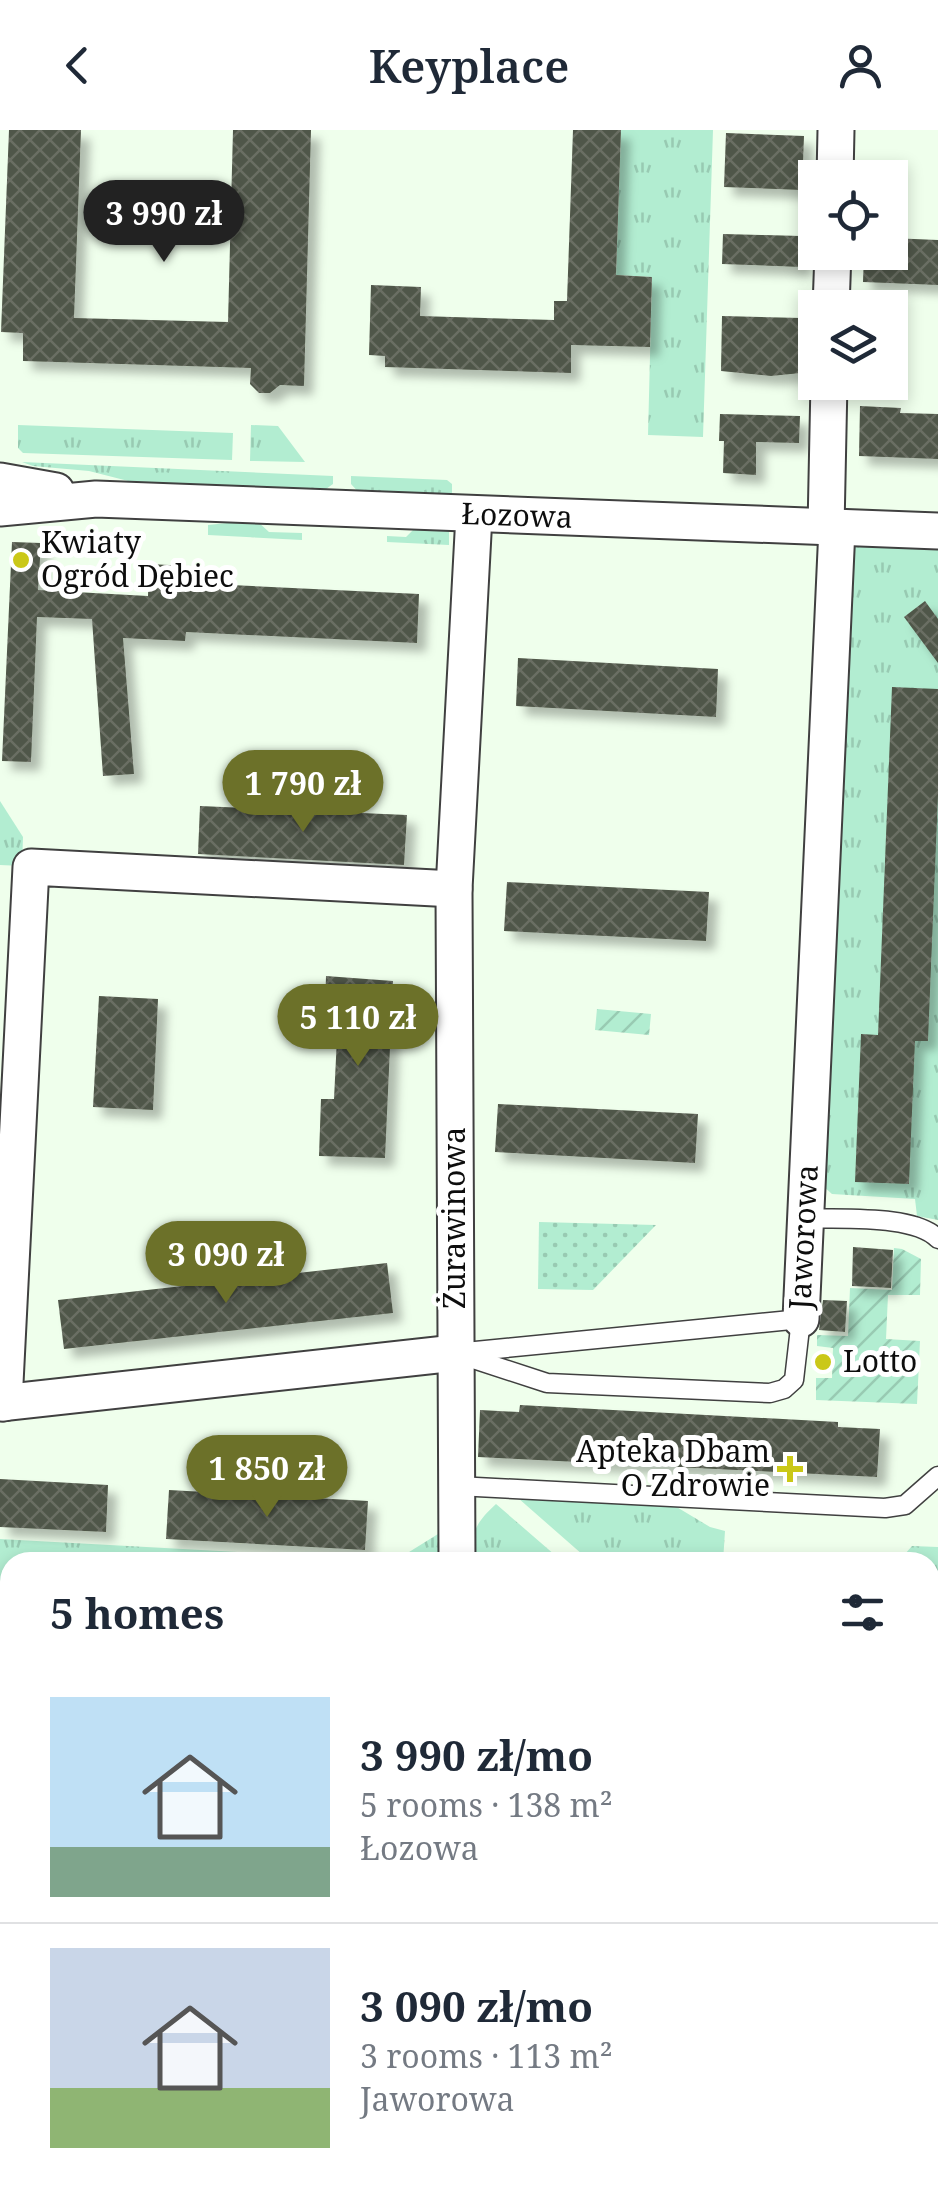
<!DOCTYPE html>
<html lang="en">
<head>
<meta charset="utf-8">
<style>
	:root { --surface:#fff; --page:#f6f6f7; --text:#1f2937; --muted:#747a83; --line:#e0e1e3; --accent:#6c7129 }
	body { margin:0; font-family:"Noto Serif",serif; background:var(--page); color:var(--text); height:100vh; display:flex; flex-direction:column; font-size:38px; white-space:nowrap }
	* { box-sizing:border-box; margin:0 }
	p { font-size:32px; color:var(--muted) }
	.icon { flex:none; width:55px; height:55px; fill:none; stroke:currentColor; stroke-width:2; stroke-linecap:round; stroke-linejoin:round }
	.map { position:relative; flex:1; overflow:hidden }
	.details { position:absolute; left:0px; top:1422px; width:940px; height:642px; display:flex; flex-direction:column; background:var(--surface); border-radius:30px 30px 0 0; box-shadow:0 5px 15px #0003 }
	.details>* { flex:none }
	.buttons { position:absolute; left:798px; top:30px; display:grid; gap:20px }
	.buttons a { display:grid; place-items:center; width:110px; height:110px; border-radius:0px; background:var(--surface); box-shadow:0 5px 15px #0003; font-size:50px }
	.price { position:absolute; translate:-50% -85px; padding:0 22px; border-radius:35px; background:var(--accent); color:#fff; font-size:32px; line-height:65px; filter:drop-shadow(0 2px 5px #0008) }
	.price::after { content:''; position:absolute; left:50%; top:60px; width:30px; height:22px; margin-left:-15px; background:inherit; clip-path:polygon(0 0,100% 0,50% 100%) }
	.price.on { background:#222; color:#fff }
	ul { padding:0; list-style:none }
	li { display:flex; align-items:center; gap:30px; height:250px; padding:0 50px }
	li+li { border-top:2px solid var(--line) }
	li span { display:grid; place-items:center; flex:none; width:280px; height:200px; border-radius:0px; color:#555 }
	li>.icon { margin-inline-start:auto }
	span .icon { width:120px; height:120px; fill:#fffc; stroke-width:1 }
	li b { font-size:42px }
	h2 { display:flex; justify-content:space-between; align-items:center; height:120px; padding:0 50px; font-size:42px }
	header { display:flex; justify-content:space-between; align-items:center; height:130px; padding:0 50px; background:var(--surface); font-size:45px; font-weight:600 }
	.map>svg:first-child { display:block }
	.industrial { fill:url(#industrial-furrows) }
	.grass { fill:url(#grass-tufts) }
	.park { fill:url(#park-dots) }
	.garden { fill:url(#garden-furrows) }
	.building { fill:url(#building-cross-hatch); filter:url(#shadow) }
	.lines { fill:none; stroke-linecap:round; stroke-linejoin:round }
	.lane-casing { stroke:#404040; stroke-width:21 }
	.street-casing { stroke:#404040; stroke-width:39 }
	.secondary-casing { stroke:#2f2f2f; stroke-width:51 }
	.lane { stroke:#fff; stroke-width:18 }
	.street { stroke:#fff; stroke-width:35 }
	.secondary { stroke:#aeffa7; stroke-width:48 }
	.poi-dot { fill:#cac818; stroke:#fff; stroke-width:4 }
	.labels { text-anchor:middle; stroke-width:10; stroke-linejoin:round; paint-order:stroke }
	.street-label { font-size:30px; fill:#0d0d0d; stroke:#fff }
	.poi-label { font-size:30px; fill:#0d0d0d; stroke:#fff; text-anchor:start }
</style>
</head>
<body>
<header><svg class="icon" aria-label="back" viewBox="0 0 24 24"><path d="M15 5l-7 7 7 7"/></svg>Keyplace<svg class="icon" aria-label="person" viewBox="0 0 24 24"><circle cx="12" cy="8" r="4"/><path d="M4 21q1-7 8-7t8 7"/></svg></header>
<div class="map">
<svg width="938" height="2063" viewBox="0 0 938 2063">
	<defs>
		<pattern id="industrial-furrows" width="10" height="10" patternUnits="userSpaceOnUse" patternTransform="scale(2.5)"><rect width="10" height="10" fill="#ede0e1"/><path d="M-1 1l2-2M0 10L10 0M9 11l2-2" fill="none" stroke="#cabfc0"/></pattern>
		<pattern id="grass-tufts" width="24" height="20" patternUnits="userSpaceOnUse" patternTransform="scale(2.5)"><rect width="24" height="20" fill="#b2edd1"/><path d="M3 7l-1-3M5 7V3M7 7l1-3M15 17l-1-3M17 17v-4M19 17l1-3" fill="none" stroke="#98cab2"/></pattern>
		<pattern id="park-dots" width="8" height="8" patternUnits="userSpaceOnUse" patternTransform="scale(2.5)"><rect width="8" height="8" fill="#b2edd1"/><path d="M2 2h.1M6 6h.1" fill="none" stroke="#98cab2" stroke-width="1.8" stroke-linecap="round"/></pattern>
		<pattern id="garden-furrows" width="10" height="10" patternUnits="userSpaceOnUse" patternTransform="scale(2.5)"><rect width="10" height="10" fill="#b2edd1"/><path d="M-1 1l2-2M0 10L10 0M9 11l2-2" fill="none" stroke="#98cab2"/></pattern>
		<pattern id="building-cross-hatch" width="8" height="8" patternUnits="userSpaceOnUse" patternTransform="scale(2.5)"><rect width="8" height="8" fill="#505648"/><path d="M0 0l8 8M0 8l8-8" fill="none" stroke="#6a6e64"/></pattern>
		<filter id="shadow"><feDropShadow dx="9" dy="9" stdDeviation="5" flood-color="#0004"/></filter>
	</defs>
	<rect width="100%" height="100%" fill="#efffec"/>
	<polygon class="industrial" points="938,1761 938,2039 930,2039 930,1762"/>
	<g class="grass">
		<polygon points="621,0 713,0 703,307 648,305 652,147 616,145"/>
		<polygon points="18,295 233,303 232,330 23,323 18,318"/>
		<polygon points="251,295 278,296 305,332 250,331"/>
		<polygon points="22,332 333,346 333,354 319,364 140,354 89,341 33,336"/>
		<polygon points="351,346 447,350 452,354 452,364 447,369 362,366 351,354"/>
		<polygon points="256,390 269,402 302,403 302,410 208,405 208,395"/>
		<polygon points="415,398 449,398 449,415 387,412 387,406 406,407"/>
		<polygon points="853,410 938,413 938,1090 917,1086 915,1069 832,1064 824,1057"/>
		<polygon points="0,671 23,707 22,736 0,735"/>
		<polygon points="518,1368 675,1376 710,1397 725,1401 723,1432 591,1432"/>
		<path d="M496,1374L563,1432H468C473,1403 473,1395 496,1374Z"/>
		<polygon points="438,1404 438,1432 393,1432"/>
		<polygon points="0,1409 366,1429 361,1432 10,1432 10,1519 0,1519"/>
		<polygon points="912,1416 938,1417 938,1448 934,1452 930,1493 930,1432 898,1432"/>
		<polygon points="0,1540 10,1540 10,1586 0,1585"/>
		<polygon points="930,1916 938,1916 938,2007 930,2006"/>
	</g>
	<polygon class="park" points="539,1092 656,1095 593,1160 538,1159"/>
	<g class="garden">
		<polygon points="597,879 651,884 649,905 595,900"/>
		<polygon points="894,1118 902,1119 921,1129 920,1165 888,1165 886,1209 920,1211 917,1274 816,1270 816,1248 832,1248 833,1218 817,1216 817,1205 848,1206 850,1158 892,1160"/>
		<polygon points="0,1658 10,1658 6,1762 0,1761"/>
	</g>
	<g class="building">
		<polygon points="9,0 81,0 74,188 228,192 233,0 311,0 304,256 280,255 270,263 259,263 250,254 251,238 23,231 23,203 1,202"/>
		<polygon points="573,0 621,0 616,145 652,147 650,217 571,215 571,243 385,237 385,226 369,225 371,155 421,157 420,186 554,190 554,171 567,171"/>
		<polygon points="726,3 804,6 802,60 724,57"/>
		<polygon points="723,104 801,106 801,137 722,134"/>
		<polygon points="890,108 938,110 938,155 863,152 864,122 890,122"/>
		<polygon points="722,186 802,188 801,243 771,246 721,241"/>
		<polygon points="860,276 901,278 900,283 938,284 938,329 859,326"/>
		<polygon points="720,284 800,286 799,313 756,312 756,345 723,343 724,311 719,311"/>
		<polygon points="12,412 41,413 38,460 148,466 149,434 189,436 188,453 419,464 417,513 186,502 185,511 123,508 134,644 103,646 92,489 37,487 31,632 2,631"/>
		<polygon points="925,471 938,489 938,533 904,487"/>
		<polygon points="518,528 718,539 716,587 516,576"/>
		<polygon points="892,557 938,559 938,665 928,911 915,911 909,1054 855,1052 861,904 878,905"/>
		<polygon points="200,676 407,685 404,735 198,724"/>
		<polygon points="507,752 709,762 706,811 504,801"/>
		<polygon points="326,846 393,851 385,1028 319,1026 321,969 334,969 338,887 331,886 331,879 325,879"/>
		<polygon points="99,866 158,869 153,980 93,977"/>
		<polygon points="498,974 698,984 695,1033 495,1022"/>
		<polygon points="853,1117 893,1120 891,1158 852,1156"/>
		<polygon points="387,1133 393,1183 64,1219 58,1170"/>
		<polygon points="823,1170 847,1171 845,1202 819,1200"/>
		<polygon points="520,1275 838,1292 838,1297 880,1299 877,1347 478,1327 480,1280 519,1282"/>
		<polygon points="0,1349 108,1355 106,1402 0,1397"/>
		<polygon points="169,1360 368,1371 365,1420 166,1409"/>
	</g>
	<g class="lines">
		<g class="lane-casing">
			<g id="lane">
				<path d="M806,1088C840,1090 915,1084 938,1109"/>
				<polygon points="801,1189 794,1250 784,1259 770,1263 547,1253 455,1223"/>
				<polyline points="457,1356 885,1378 905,1375 938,1346"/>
				<polyline points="930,2024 938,2024"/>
			</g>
		</g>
		<g class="street-casing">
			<g id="street">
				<polyline points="835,48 836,0"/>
				<polyline points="831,178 833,122"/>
				<polyline points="0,351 56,361"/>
				<polyline points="0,378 96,369 938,401"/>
				<polyline points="826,398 829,252"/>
				<polyline points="801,1189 837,398"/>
				<polyline points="0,1273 455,1223"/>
				<polyline points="4,1273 31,737 454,759"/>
				<polyline points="457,1432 454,759 474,385"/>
				<polyline points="0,2014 10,1984"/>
				<polyline points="305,2055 334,2063"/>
				<polyline points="618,2063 620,2055"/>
			</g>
		</g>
		<g class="secondary-casing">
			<g id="secondary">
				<polyline points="0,1622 10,1622"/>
				<polyline points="930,1665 938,1665"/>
			</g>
		</g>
		<use href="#lane" class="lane"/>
		<use href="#street" class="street"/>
		<use href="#secondary" class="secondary"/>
	</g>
	<g class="poi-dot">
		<circle cx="21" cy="430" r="10"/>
		<circle cx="823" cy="1232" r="10"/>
		<path d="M785 1324h10v10h10v10h-10v10h-10v-10h-10v-10h10z"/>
	</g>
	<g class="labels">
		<g class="street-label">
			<text transform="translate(517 386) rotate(2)" y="10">Łozowa</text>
			<text transform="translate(455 1088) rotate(-90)" y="10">Żurawinowa</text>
			<text transform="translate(804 1107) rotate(-87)" y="10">Jaworowa</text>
		</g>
		<g class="poi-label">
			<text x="41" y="423">Kwiaty<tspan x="41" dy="34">Ogród Dębiec</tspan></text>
			<text x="843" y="1242">Lotto</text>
			<text x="770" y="1332" text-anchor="end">Apteka Dbam<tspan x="770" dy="34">O Zdrowie</tspan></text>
		</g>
	</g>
</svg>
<div class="buttons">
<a><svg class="icon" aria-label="locate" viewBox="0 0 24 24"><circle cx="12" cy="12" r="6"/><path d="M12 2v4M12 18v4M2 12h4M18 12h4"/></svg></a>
<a><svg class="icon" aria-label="layers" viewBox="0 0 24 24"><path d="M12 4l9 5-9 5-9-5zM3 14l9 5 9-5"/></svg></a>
</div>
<b class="price on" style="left:164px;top:135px">3 990 zł</b>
<b class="price" style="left:303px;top:705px">1 790 zł</b>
<b class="price" style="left:358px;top:939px">5 110 zł</b>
<b class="price" style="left:226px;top:1176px">3 090 zł</b>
<b class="price" style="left:267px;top:1390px">1 850 zł</b>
<section class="details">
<h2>5 homes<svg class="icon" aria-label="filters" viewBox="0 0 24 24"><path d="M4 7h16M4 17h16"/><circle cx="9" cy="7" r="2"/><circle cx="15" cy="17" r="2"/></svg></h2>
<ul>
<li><span style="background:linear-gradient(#bfe0f5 75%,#7fa58c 0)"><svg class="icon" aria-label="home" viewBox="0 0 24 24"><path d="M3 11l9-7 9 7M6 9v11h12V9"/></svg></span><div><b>3 990 zł/mo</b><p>5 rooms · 138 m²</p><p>Łozowa</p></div></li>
<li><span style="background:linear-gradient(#c9d6e8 70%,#8fb573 0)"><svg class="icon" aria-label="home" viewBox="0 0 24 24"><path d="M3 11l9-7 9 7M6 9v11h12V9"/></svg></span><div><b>3 090 zł/mo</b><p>3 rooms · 113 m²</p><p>Jaworowa</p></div></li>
</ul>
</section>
</div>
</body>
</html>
